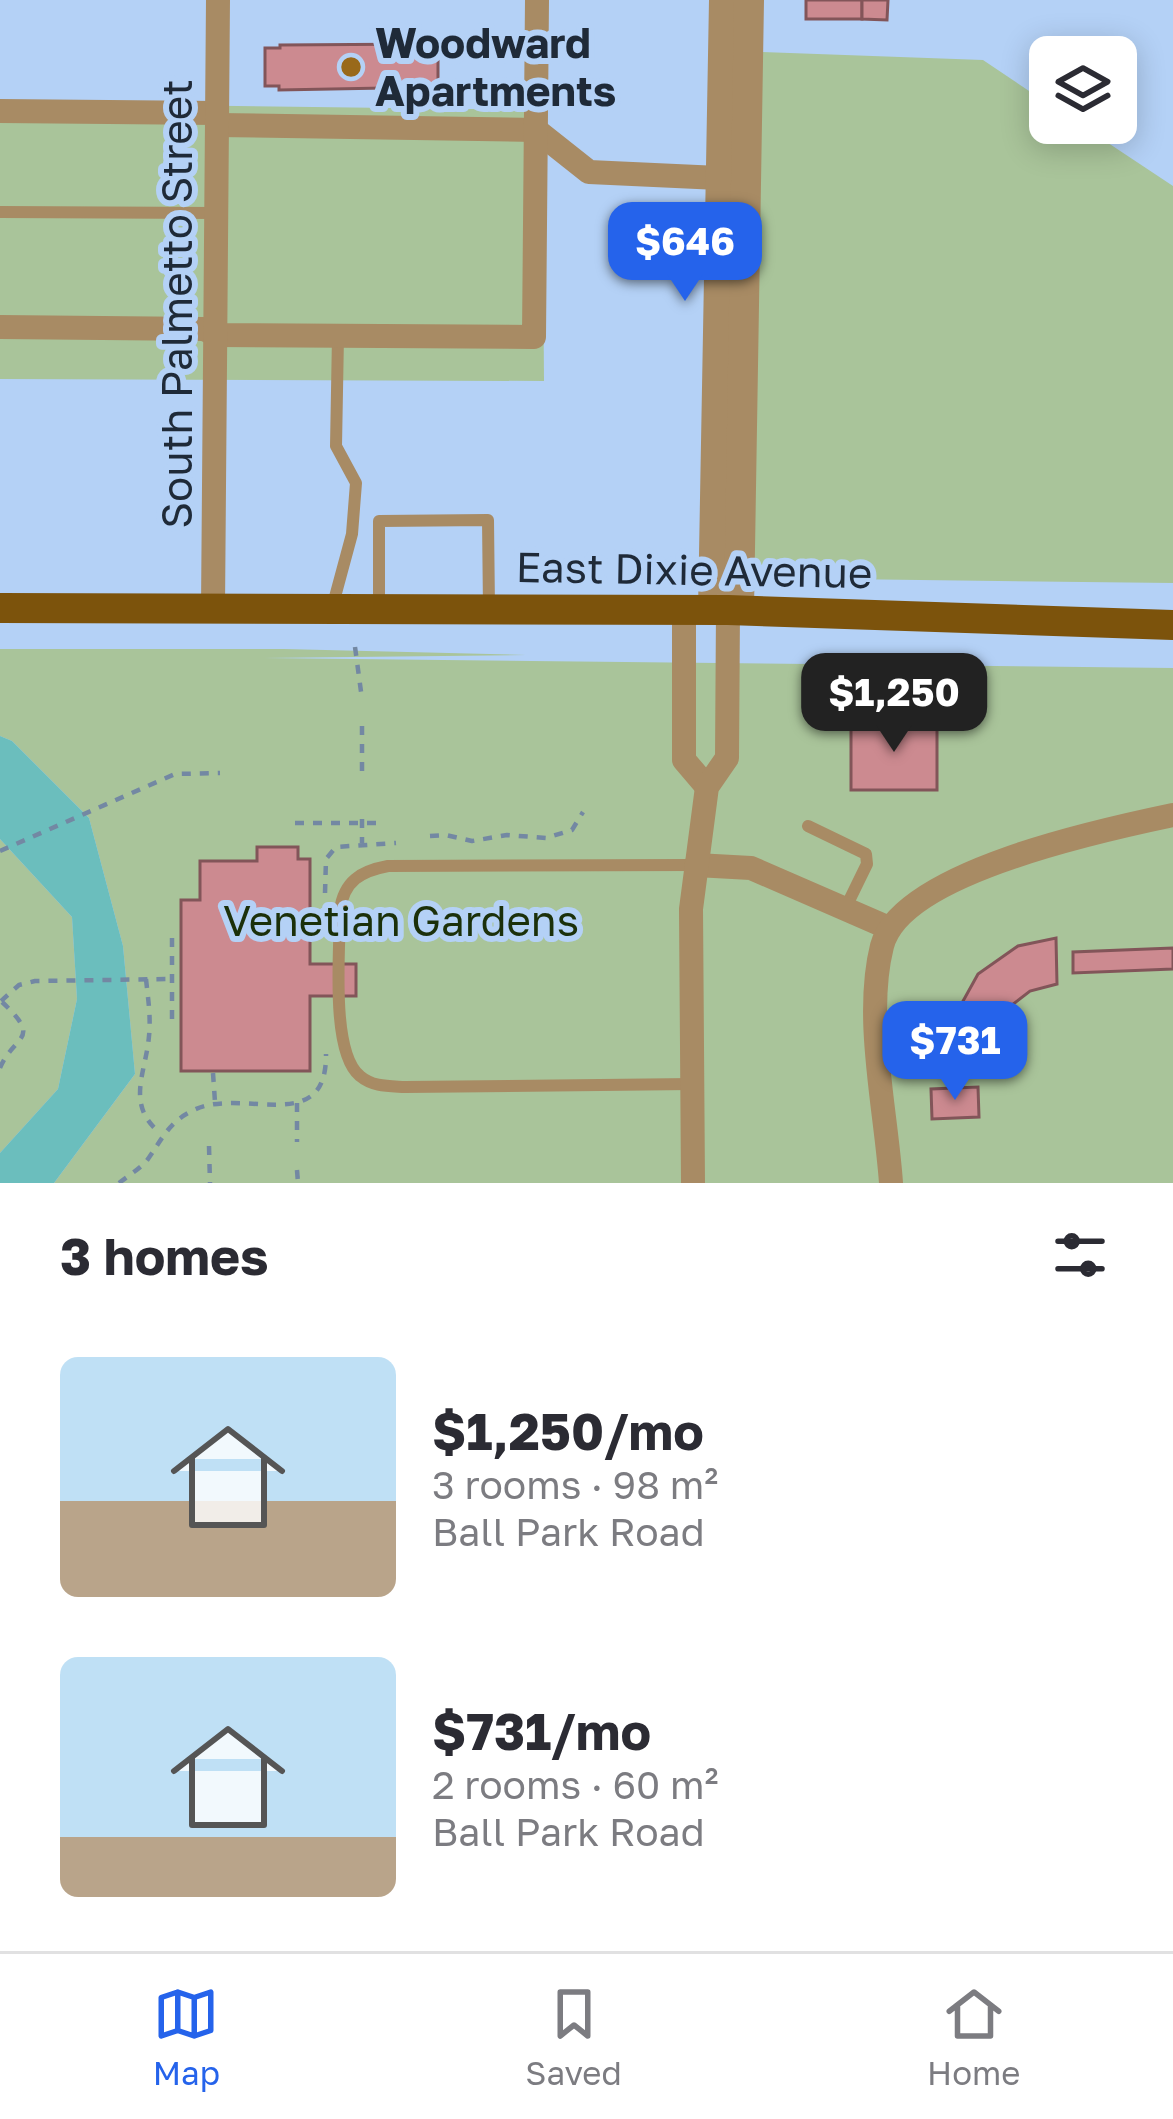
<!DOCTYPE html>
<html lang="en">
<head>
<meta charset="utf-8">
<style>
	:root { --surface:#fff; --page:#f2f2f3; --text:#2b2b33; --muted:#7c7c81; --line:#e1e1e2; --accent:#2563eb }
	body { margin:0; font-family:"Golos Text",sans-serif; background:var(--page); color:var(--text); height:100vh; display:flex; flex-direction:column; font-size:45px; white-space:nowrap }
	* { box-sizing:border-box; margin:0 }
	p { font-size:39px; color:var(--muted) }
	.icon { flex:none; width:66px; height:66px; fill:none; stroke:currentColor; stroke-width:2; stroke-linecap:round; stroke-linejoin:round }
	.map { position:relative; height:1183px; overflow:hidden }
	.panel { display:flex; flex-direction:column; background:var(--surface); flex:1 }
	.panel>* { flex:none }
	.tools { position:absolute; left:1029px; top:36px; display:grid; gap:24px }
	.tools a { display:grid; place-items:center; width:108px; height:108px; border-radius:18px; background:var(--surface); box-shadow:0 6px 30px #0003; font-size:60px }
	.price { position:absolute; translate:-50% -102px; padding:0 27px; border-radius:24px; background:var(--accent); color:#fff; font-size:39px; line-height:78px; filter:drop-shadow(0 3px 6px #0008) }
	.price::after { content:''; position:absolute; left:50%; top:72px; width:36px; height:27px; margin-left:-18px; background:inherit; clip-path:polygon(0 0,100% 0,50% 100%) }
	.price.selected { background:#222; color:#fff }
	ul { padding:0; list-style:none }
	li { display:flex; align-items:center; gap:36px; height:300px; padding:0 60px }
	li span { display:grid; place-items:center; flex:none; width:336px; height:240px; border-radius:18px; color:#555 }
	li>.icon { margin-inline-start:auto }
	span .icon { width:144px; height:144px; fill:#fffc; stroke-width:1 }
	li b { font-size:51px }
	h2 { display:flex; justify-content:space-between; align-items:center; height:144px; padding:0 60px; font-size:51px }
	.menu { display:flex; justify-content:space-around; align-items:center; height:168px; border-top:3px solid var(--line); background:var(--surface); font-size:33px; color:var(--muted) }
	.menu a { display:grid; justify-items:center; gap:6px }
	.menu .selected { color:var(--accent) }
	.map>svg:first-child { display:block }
	.green { fill:#a9c49a }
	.water { fill:#6bbebd }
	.building { fill:#cc8a90; stroke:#825559; stroke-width:3 }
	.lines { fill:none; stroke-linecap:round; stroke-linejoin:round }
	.path { stroke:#7388a3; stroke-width:4.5; stroke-dasharray:9 9; stroke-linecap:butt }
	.service { stroke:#a88b64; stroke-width:12 }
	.minor { stroke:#a88b64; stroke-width:24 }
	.tertiary { stroke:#a88b64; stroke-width:30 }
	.primary { stroke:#7c530c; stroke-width:30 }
	.poi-dot { fill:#99691a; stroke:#b4d1f6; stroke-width:4.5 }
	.labels { text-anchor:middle; stroke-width:12; stroke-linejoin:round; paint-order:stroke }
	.poi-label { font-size:42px; font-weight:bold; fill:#1f2a38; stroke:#b4d1f6; text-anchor:start }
	.street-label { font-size:42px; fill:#1f2a38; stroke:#b4d1f6 }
	.park-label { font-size:42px; fill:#1b300a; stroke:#b4d1f6 }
</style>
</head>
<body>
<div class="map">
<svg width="1173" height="1183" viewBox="0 0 1173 1183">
	<rect width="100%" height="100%" fill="#b4d1f6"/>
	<g class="green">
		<polygon points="760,52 983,60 1050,105 1050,123 1078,123 1173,186 1173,583 752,578"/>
		<polygon points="0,103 542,110 544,381 0,379"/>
		<polygon points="0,649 284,649 526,655 264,658 1173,668 1173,1183 54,1183 135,1074 123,946 89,818 12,741 0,736"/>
		<polygon points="0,839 72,917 77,999 58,1089 0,1153"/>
	</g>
	<polygon class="water" points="0,736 12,741 89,818 123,946 135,1074 54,1183 0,1183 0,1153 58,1089 77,999 72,917 0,839"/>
	<g class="building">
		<rect x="806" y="0" width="56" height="19"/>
		<polygon points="862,0 888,0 887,20 862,19"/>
		<polygon points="425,44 425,48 438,48 438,87 279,90 279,86 265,86 265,48 280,48 280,45"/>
		<polygon points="880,710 904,710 904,724 937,724 937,790 851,790 851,724 880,724"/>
		<polygon points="257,847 298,847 298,859 310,859 310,964 356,964 356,996 310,996 310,1071 181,1071 181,900 200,900 200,861 257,861"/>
		<polygon points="1056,938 1057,984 1030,991 1012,1005 1004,1021 1004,1048 952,1047 957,1012 978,974 1018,946"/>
		<polygon points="1173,948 1173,969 1073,973 1073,952"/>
		<polygon points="978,1087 979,1117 932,1119 931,1089"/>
	</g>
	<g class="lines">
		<g class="path">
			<polyline points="355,647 362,699"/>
			<polyline points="362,726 362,771"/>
			<polyline points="362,819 362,843"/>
			<polyline points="295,823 378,823"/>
			<polyline points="430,836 446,835 472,841 507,835 546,838 572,830 583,812"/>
			<polyline points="0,851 175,774 220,773"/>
			<polyline points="325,893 326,859 336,847 396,843"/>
			<polyline points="172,938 172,1020"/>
			<path d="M146,979C148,998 151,1017 149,1036C146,1073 125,1104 160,1133"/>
			<polyline points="1,1001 19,985 35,981 171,979"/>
			<path d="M0,1068C14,1034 44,1041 1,1001"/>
			<polyline points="213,1073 215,1102"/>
			<polyline points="297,1103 297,1142"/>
			<polyline points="209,1146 210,1183"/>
			<polyline points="297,1170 298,1183"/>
			<path d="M119,1183C129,1175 140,1169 148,1159C162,1139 169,1122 192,1111C240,1085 327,1139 326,1054"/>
		</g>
		<g class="service">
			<polyline points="0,212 217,213"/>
			<polyline points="379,607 379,521 488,520 489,609"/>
			<polyline points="332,608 352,534 356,483 336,446 338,336"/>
			<polyline points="808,826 866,854 867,864 846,907"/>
			<path d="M692,1084L405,1087C389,1086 373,1087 360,1076C330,1052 340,948 340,910C344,881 361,871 388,866L695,865"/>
		</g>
		<g class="minor">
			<polyline points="0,111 217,113"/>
			<polyline points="217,125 536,130 589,172 719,178"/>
			<polyline points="0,327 204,329 217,335 534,337 537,0"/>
			<polyline points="213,608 218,0"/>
			<polyline points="684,609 684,760 707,787"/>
			<polyline points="696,865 751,868 889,928"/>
			<polyline points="693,1183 691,909 707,787 727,758 728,610"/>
			<path d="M891,1183C886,1110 864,1017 882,946C901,872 1106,829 1173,815"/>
		</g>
		<g class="tertiary">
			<polyline points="713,610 724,0"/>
			<polyline points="739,610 749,0"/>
		</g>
		<polyline class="primary" points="0,608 728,610 1173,625"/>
	</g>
	<circle class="poi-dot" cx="351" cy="67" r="12"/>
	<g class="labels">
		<g class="poi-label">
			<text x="375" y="58">Woodward<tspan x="375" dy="48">Apartments</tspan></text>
		</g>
		<g class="street-label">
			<text transform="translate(177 304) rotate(-90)" y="15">South Palmetto Street</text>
			<text transform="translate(694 570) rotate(1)" y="15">East Dixie Avenue</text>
		</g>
		<g class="park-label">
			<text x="401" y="936">Venetian Gardens</text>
		</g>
	</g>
</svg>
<div class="tools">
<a><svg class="icon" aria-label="layers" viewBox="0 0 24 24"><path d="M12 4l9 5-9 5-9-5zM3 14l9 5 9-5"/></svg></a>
</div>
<b class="price" style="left:685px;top:304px">$646</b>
<b class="price selected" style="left:894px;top:755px">$1,250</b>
<b class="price" style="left:955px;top:1103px">$731</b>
</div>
<section class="panel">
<h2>3 homes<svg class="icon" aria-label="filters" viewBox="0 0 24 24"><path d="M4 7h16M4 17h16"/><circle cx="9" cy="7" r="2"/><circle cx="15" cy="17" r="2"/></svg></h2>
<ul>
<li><span style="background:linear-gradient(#bfe0f5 60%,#b9a48a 0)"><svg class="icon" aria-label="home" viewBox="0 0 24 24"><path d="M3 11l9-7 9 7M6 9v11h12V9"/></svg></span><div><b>$1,250/mo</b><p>3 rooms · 98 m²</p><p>Ball Park Road</p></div></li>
<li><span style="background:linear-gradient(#bfe0f5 75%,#b9a48a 0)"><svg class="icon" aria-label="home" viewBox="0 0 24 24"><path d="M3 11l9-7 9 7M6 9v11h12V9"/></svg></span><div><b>$731/mo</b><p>2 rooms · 60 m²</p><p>Ball Park Road</p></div></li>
</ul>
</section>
<nav class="menu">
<a class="selected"><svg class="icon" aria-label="map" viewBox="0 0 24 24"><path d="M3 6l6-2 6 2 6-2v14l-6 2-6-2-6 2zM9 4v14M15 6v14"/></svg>Map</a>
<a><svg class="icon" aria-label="saved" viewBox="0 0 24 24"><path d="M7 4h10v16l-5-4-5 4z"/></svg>Saved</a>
<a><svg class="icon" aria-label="home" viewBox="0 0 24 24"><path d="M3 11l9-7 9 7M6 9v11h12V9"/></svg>Home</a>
</nav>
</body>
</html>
